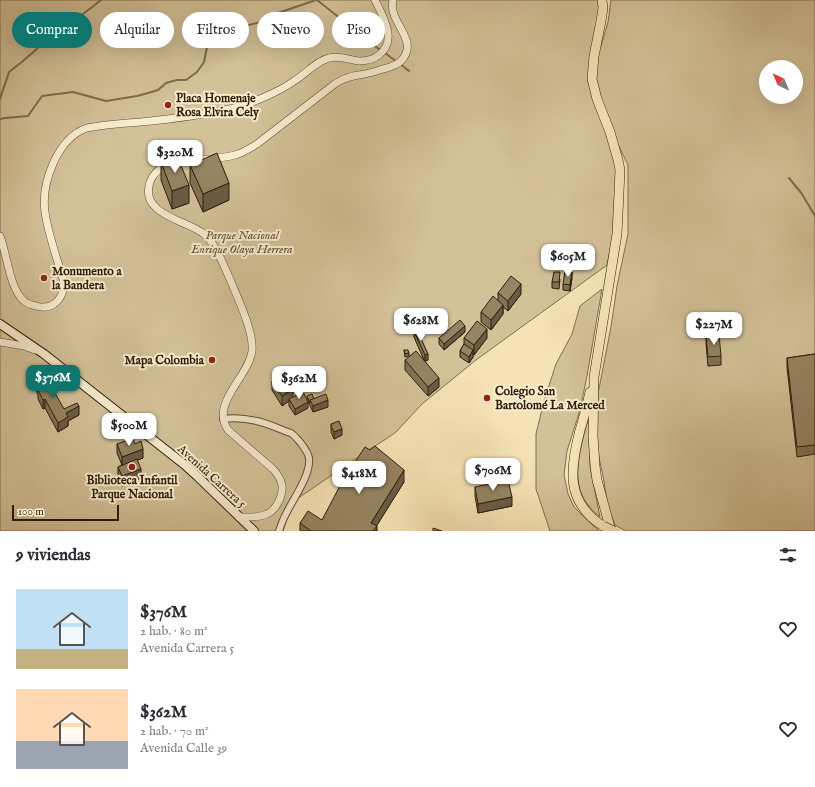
<!DOCTYPE html>
<html lang="es">
<head>
<meta charset="utf-8">
<style>
	:root { --surface:#fff; --page:#f2f2f3; --text:#2b2b33; --muted:#7c7c81; --accent:#0f766e }
	body { margin:0; font-family:"IM FELL English",serif; background:var(--page); color:var(--text); height:100vh; display:flex; flex-direction:column; font-size:15px; white-space:nowrap }
	* { box-sizing:border-box; margin:0 }
	p { font-size:13px; color:var(--muted) }
	.icon { flex:none; width:22px; height:22px; fill:none; stroke:currentColor; stroke-width:2; stroke-linecap:round; stroke-linejoin:round }
	.map { position:relative; height:531px; overflow:hidden }
	.panel { display:flex; flex-direction:column; background:var(--surface); flex:1 }
	.panel>* { flex:none }
	.guide { position:absolute; left:12px; top:12px; width:400px; height:36px; display:flex; gap:8px }
	.needle { width:26px; rotate:316deg }
	.tools { position:absolute; left:759px; top:60px; display:grid; gap:8px }
	.tools a { display:grid; place-items:center; width:44px; height:44px; border-radius:50%; background:var(--surface); box-shadow:0 4px 16px #0002; font-size:20px }
	.scale { position:absolute; left:12px; bottom:10px; width:107px; box-sizing:border-box; padding-left:4px; border:2px solid #2f1d09; border-top:0; font-size:11px; line-height:14px; white-space:nowrap; color:#2f1d09; -webkit-text-stroke:3px #f8edcf; paint-order:stroke }
	.price { position:absolute; translate:-50% -34px; padding:0 9px; border-radius:8px; background:#fff; color:#222; font-size:13px; line-height:26px; filter:drop-shadow(0 1px 2px #0008) }
	.price::after { content:''; position:absolute; left:50%; top:24px; width:12px; height:9px; margin-left:-6px; background:inherit; clip-path:polygon(0 0,100% 0,50% 100%) }
	.price.current { background:var(--accent); color:#fff }
	ul { padding:0; list-style:none }
	li { display:flex; align-items:center; gap:12px; height:100px; padding:0 16px }
	li span { display:grid; place-items:center; flex:none; width:112px; height:80px; border-radius:0px; color:#555 }
	li>.icon { margin-inline-start:auto }
	span .icon { width:48px; height:48px; fill:#fffc; stroke-width:1 }
	li b { font-size:17px }
	h2 { display:flex; justify-content:space-between; align-items:center; height:48px; padding:0 16px; font-size:17px }
	.tag { padding:0 14px; border-radius:18px; background:var(--surface); box-shadow:0 4px 16px #0002; font-size:14px; line-height:36px }
	.tag.current { background:var(--accent); color:#fff }
	.map>svg:first-child { display:block }
	.green { fill:#d3c198; stroke:#816f50; fill-rule:evenodd }
	.lines { fill:none; stroke-linecap:round; stroke-linejoin:round }
	.stream { stroke:#7e6c4d; stroke-width:2 }
	.minor-casing { stroke:#604e34; stroke-width:8 }
	.tertiary-casing { stroke:#604e34; stroke-width:8 }
	.secondary-casing { stroke:#2f1d09; stroke-width:10 }
	.primary-casing { stroke:#2f1d09; stroke-width:10 }
	.minor { stroke:#f8edcf; stroke-width:6 }
	.tertiary { stroke:#f8edcf; stroke-width:7 }
	.secondary { stroke:#f8edcf; stroke-width:8 }
	.primary { stroke:#f5e3b5; stroke-width:9 }
	.primary-bridge-casing { stroke:#2f1d09; stroke-width:10; stroke-linecap:butt }
	.primary-bridge { stroke:#f5e3b5; stroke-width:9 }
	.wall { fill:#817254; stroke:#2f1d09 }
	.shaded-wall { fill:#695c45; stroke:#2f1d09 }
	.building { fill:#968462; stroke:#2f1d09 }
	.poi-dot { fill:#8f2418; stroke:#f8edcf; stroke-width:1.5 }
	.labels { text-anchor:middle; stroke-width:4; stroke-linejoin:round; paint-order:stroke }
	.poi-label { font-size:12px; font-weight:bold; fill:#2f1d09; stroke:#f8edcf; text-anchor:start }
	.park-label { font-size:12px; font-style:italic; fill:#604e34; stroke:#f8edcf }
	.street-label { font-size:12px; fill:#2f1d09; stroke:#f8edcf }
</style>
</head>
<body>
<div class="map">
<svg width="815" height="531" viewBox="0 0 815 531">
	<rect width="100%" height="100%" fill="#f5e3b5"/>
	<filter id="stains"><feTurbulence type="fractalNoise" baseFrequency=".005" numOctaves="4"/><feColorMatrix values="0 0 0 0 .2 0 0 0 0 .09 0 0 0 0 .02 0 0 0 .5 -.17"/></filter>
	<radialGradient id="worn" r=".72"><stop offset=".6" stop-color="#630" stop-opacity="0"/><stop offset="1" stop-color="#630" stop-opacity=".3"/></radialGradient>
	<g class="green">
		<polygon points="0,0 598,0 599,12 590,55 617,166 618,209 607,265 476,360 422,404 396,432 386,439 367,451 294,501 286,522 283,531 0,531"/>
		<path d="M611,0H815V531H626L615,525L608,507L603,476L597,448V399L611,327L617,286L628,234V165L607,122L595,82V57L601,46L608,22ZM766,67H796V97H766Z"/>
		<polygon points="602,289 587,376 580,410 567,451 564,475 568,494 574,507 599,531 550,531 536,489 536,434 544,401 556,364 572,334 580,306"/>
		<path d="M589,416L590,467L600,517C593,511 586,504 582,495C572,472 583,439 589,416Z"/>
	</g>
	<g class="lines">
		<g class="stream">
			<polyline points="317,0 380,50"/>
			<polyline points="385,53 397,62"/>
			<polyline points="400,64 409,71"/>
			<polyline points="0,99 9,72 23,61 48,39 91,8 101,0"/>
			<polyline points="0,119 5,118 28,116 42,96 73,92 106,101 137,96 148,93 158,90 166,83 177,80 186,80 197,72 204,62 208,42 220,32 261,22 275,14 316,0"/>
			<polyline points="789,178 802,194 815,216"/>
		</g>
		<g class="minor-casing">
			<path id="minor" d="M223,419C243,416 262,421 280,429C283,430 287,432 291,433C294,435 297,439 300,442C303,446 308,452 309,458C311,475 293,499 286,514C283,519 281,525 279,531"/>
		</g>
		<g class="tertiary-casing">
			<g id="tertiary">
				<path d="M0,236C7,254 9,286 23,300C26,303 31,305 36,306C43,308 48,308 54,304C63,297 64,290 63,279C57,258 48,234 45,212C41,184 57,138 87,128C90,127 95,127 99,126C113,124 127,123 141,122C172,119 203,115 234,108C252,103 279,92 294,81C306,74 316,61 329,58C340,55 349,60 359,61C366,61 374,59 379,55C398,40 383,17 375,0"/>
				<polyline points="0,342 24,346 35,350"/>
				<path d="M239,517C249,517 259,518 267,514C272,512 275,508 278,503C285,489 283,480 273,469L228,430C210,403 248,378 252,351C254,333 239,301 232,284C225,269 217,245 204,234C187,220 139,215 150,182C158,161 180,161 199,160C211,159 224,158 235,155C243,153 250,148 257,144L336,83C340,81 343,79 347,78C354,75 362,75 369,73C375,72 381,69 387,68C392,66 397,65 401,61C421,40 387,22 393,0"/>
			</g>
		</g>
		<g class="secondary-casing">
			<polyline id="secondary" points="0,324 44,354 185,465 197,476 254,531"/>
		</g>
		<g class="primary-casing">
			<g id="primary">
				<polyline points="602,0 603,8 601,21 594,56 592,79 597,99 610,132 618,160 620,170 619,193 617,234 594,377 593,436 595,466 597,480 611,531"/>
				<path d="M590,392C587,405 584,418 580,430C570,468 565,502 603,526"/>
			</g>
		</g>
		<use href="#minor" class="minor"/>
		<use href="#tertiary" class="tertiary"/>
		<use href="#secondary" class="secondary"/>
		<use href="#primary" class="primary"/>
		<g class="primary-bridge-casing">
			<polyline id="primary-bridge" points="603,526 614,531"/>
		</g>
		<use href="#primary-bridge" class="primary-bridge"/>
	</g>
	<g class="wall">
		<polygon points="161,162 189,203 172,209 161,180"/>
		<polygon points="190,165 229,200 203,212 190,183"/>
		<polygon points="572,278 570,291 563,290 563,284"/>
		<polygon points="560,279 559,289 552,288 552,282"/>
		<polygon points="498,293 521,294 508,311 503,307 503,314 491,330 481,322 481,312 498,300"/>
		<polygon points="414,331 428,360 425,361 439,387 428,396 405,370 405,360 424,360 414,337"/>
		<polygon points="465,332 444,350 439,344 439,338"/>
		<polygon points="706,335 721,356 721,365 708,366 706,344"/>
		<polygon points="464,338 487,338 474,355 473,354 473,357 469,363 460,357 460,351 464,344"/>
		<polygon points="404,350 409,353 409,356 405,357"/>
		<polygon points="815,354 815,454 797,457 787,367 787,358"/>
		<polygon points="36,380 64,409 79,415 68,421 68,426 58,432 45,408 43,409 38,399 38,395 36,390"/>
		<polygon points="272,381 293,397 308,408 295,415 289,406 289,401 282,406 272,390"/>
		<polygon points="307,396 314,399 328,407 313,412 307,399"/>
		<polygon points="331,424 342,435 334,439 331,432"/>
		<polygon points="117,444 135,444 143,458 137,460 141,478 122,486 118,476 118,467 122,465 117,453"/>
		<polygon points="404,482 376,526 377,531 300,531 300,523 322,520"/>
		<polygon points="475,487 512,506 478,513 475,496"/>
	</g>
	<g class="shaded-wall">
		<polygon points="229,183 229,200 203,212 203,194"/>
		<polygon points="189,185 189,203 172,209 172,191"/>
		<polygon points="572,272 572,278 570,291 570,285"/>
		<polygon points="521,284 521,294 508,311 508,301"/>
		<polygon points="503,305 503,314 491,330 491,320"/>
		<polygon points="465,326 465,332 444,350 444,344"/>
		<polygon points="487,329 487,338 474,355 474,345"/>
		<polygon points="473,350 473,357 469,363 469,357"/>
		<polygon points="428,354 428,360 425,361 425,355"/>
		<polygon points="439,378 439,387 428,396 428,387"/>
		<polygon points="293,389 293,398 289,399 289,401 282,406 282,396"/>
		<polygon points="45,399 45,408 43,409 43,400"/>
		<polygon points="328,400 328,407 313,412 313,406"/>
		<polygon points="308,402 308,408 295,415 295,409"/>
		<polygon points="79,406 79,415 68,421 68,426 58,432 58,423 66,413"/>
		<polygon points="342,429 342,435 334,439 334,432"/>
		<polygon points="143,449 143,458 122,466 122,457"/>
		<polygon points="141,469 141,478 122,486 122,476"/>
		<polygon points="404,470 404,482 376,527 377,526 377,531 371,531 371,523"/>
		<polygon points="512,497 512,506 478,513 478,504"/>
	</g>
	<g class="building">
		<polygon points="217,153 229,183 203,194 190,165"/>
		<polygon points="177,156 189,185 172,191 161,162"/>
		<polygon points="565,271 572,272 570,285 563,284"/>
		<polygon points="554,272 560,272 559,282 552,282"/>
		<polygon points="511,276 521,284 508,301 498,293"/>
		<polygon points="493,296 503,305 491,320 481,312"/>
		<polygon points="460,320 465,326 444,344 439,338"/>
		<polygon points="477,321 487,329 474,345 464,338"/>
		<polygon points="417,330 428,354 425,355 414,331"/>
		<polygon points="719,334 721,356 708,357 706,335"/>
		<polygon points="464,344 473,350 469,357 460,351"/>
		<polygon points="404,350 408,350 409,353 405,354"/>
		<polygon points="416,351 439,378 428,387 405,360"/>
		<polygon points="815,354 815,445 797,447 787,358"/>
		<polygon points="283,374 293,389 282,396 272,381"/>
		<polygon points="46,375 51,385 53,384 57,392 55,393 64,409 77,403 79,406 66,413 68,417 58,423 45,399 43,400 38,390 40,389 36,380"/>
		<polygon points="303,392 308,402 295,409 289,399"/>
		<polygon points="312,394 314,399 310,400 310,403 307,396"/>
		<polygon points="326,394 328,400 313,406 310,400"/>
		<polygon points="339,421 342,429 334,432 331,426 332,426 331,424"/>
		<polygon points="133,438 135,444 141,441 143,449 122,457 117,444"/>
		<polygon points="375,446 404,470 371,523 377,526 373,531 311,531 300,523 308,511 322,520 343,480 365,447 370,450"/>
		<polygon points="137,459 141,469 122,476 118,467"/>
		<polygon points="508,480 512,497 478,504 475,487"/>
		<polygon points="433,528 442,531 433,531"/>
	</g>
	<g class="poi-dot">
		<circle cx="168" cy="105" r="4"/>
		<circle cx="44" cy="278" r="4"/>
		<circle cx="212" cy="360" r="4"/>
		<circle cx="487" cy="398" r="4"/>
		<circle cx="132" cy="467" r="4"/>
	</g>
	<g class="labels">
		<g class="poi-label">
			<text x="176" y="102">Placa Homenaje<tspan x="176" dy="14">Rosa Elvira Cely</tspan></text>
			<text x="52" y="275">Monumento a<tspan x="52" dy="14">la Bandera</tspan></text>
			<text x="204" y="364" text-anchor="end">Mapa Colombia</text>
			<text x="495" y="395">Colegio San<tspan x="495" dy="14">Bartolomé La Merced</tspan></text>
			<text x="132" y="484" text-anchor="middle">Biblioteca Infantil<tspan x="132" dy="14">Parque Nacional</tspan></text>
		</g>
		<g class="park-label">
			<text x="242" y="239">Parque Nacional<tspan x="242" dy="14">Enrique Olaya Herrera</tspan></text>
		</g>
		<g class="street-label">
			<text transform="translate(212 476) rotate(42)" y="4">Avenida Carrera 5</text>
		</g>
	</g>
	<rect width="100%" height="100%" filter="url(#stains)"/>
	<rect width="100%" height="100%" fill="url(#worn)"/>
</svg>
<div class="tools">
<a><svg class="needle" viewBox="-14 -14 28 28"><path d="M0-13l5 13h-10z" fill="#e53935"/><path d="M0 13l5-13h-10z" fill="#7c7c81"/></svg></a>
</div>
<div class="scale">100 m</div>
<b class="price" style="left:175px;top:174px">$320M</b>
<b class="price" style="left:568px;top:278px">$605M</b>
<b class="price" style="left:421px;top:342px">$628M</b>
<b class="price" style="left:714px;top:346px">$227M</b>
<b class="price current" style="left:53px;top:399px">$376M</b>
<b class="price" style="left:299px;top:400px">$362M</b>
<b class="price" style="left:129px;top:447px">$500M</b>
<b class="price" style="left:493px;top:492px">$706M</b>
<b class="price" style="left:359px;top:495px">$418M</b>
<div class="guide">
<a class="tag current">Comprar</a>
<a class="tag">Alquilar</a>
<a class="tag">Filtros</a>
<a class="tag">Nuevo</a>
<a class="tag">Piso</a>
</div>
</div>
<section class="panel">
<h2>9 viviendas<svg class="icon" aria-label="filters" viewBox="0 0 24 24"><path d="M4 7h16M4 17h16"/><circle cx="9" cy="7" r="2"/><circle cx="15" cy="17" r="2"/></svg></h2>
<ul>
<li><span style="background:linear-gradient(#bfe0f5 75%,#c2b280 0)"><svg class="icon" aria-label="home" viewBox="0 0 24 24"><path d="M3 11l9-7 9 7M6 9v11h12V9"/></svg></span><div><b>$376M</b><p>2 hab. · 80 m²</p><p>Avenida Carrera 5</p></div><svg class="icon" aria-label="heart" viewBox="0 0 24 24"><path d="M12 20l-8-8c-3-5 5-10 8-4 3-6 11-1 8 4z"/></svg></li>
<li><span style="background:linear-gradient(#ffd9b3 65%,#9aa5b1 0)"><svg class="icon" aria-label="home" viewBox="0 0 24 24"><path d="M3 11l9-7 9 7M6 9v11h12V9"/></svg></span><div><b>$362M</b><p>2 hab. · 70 m²</p><p>Avenida Calle 39</p></div><svg class="icon" aria-label="heart" viewBox="0 0 24 24"><path d="M12 20l-8-8c-3-5 5-10 8-4 3-6 11-1 8 4z"/></svg></li>
</ul>
</section>
</body>
</html>
